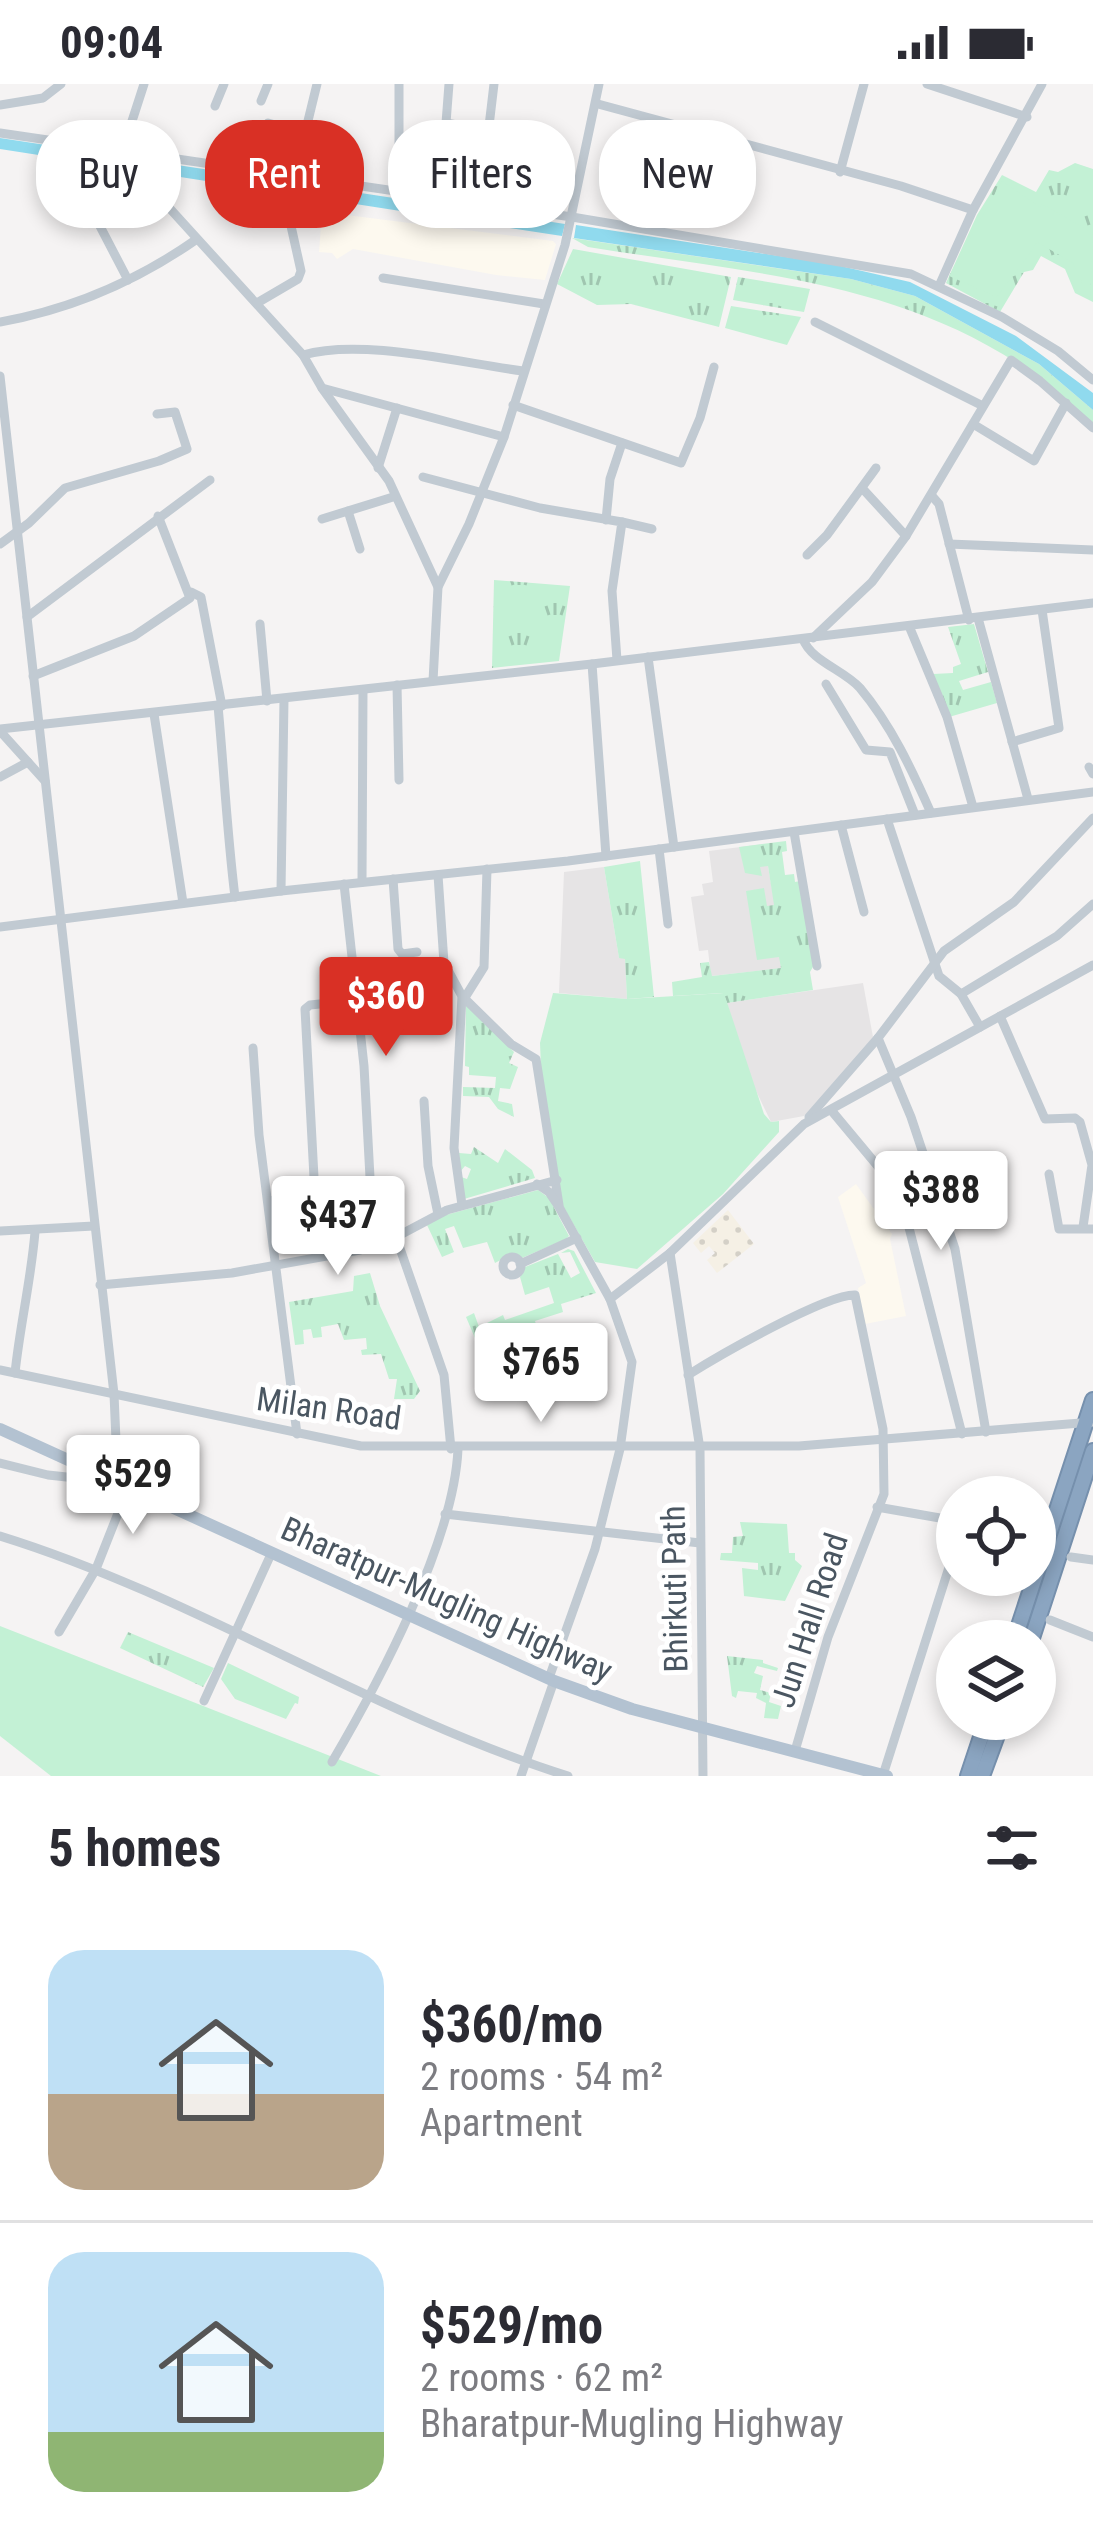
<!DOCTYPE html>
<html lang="en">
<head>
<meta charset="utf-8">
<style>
	:root { --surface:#fff; --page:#f7f7f7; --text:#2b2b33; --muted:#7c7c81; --line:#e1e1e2; --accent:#d93025 }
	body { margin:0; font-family:"Roboto Condensed",sans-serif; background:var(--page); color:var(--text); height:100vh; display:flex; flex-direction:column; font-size:45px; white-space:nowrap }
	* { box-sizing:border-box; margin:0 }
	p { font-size:39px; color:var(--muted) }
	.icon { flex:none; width:66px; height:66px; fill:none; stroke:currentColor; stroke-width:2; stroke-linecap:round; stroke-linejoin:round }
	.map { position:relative; height:1692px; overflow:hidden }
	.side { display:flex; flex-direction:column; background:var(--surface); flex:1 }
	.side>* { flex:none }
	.hud { position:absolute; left:36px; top:36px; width:1023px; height:108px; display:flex; gap:24px }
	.tools { position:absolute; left:936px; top:1392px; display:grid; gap:24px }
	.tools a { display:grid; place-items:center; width:120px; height:120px; border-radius:50%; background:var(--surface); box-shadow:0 6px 18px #0003; font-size:60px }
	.price { position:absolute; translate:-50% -102px; padding:0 27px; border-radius:12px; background:#fff; color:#222; font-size:39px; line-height:78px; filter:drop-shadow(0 3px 6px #0008) }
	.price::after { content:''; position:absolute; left:50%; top:72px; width:36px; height:27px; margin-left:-18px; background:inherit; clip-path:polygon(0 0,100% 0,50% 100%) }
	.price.selected { background:var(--accent); color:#fff }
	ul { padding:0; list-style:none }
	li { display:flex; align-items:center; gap:36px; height:300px; padding:0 48px }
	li+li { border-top:3px solid var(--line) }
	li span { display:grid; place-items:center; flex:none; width:336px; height:240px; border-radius:36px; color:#555 }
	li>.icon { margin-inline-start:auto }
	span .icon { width:144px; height:144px; fill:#fffc; stroke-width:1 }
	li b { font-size:51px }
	h2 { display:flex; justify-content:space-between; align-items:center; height:144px; padding:0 48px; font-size:51px }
	.tag { padding:0 42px; border-radius:48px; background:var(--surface); box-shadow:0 6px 18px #0003; font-size:42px; line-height:108px }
	.tag.selected { background:var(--accent); color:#fff }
	.status { display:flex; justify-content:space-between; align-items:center; height:84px; padding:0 60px; background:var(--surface); direction:ltr }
	.status svg { height:33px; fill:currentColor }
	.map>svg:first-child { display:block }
	.commercial { fill:#fdf9ef }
	.education { fill:#e6e4e5 }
	.grass { fill:url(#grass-tufts) }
	.sand { fill:url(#sand-dots) }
	.green { fill:#c3f1d5 }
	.water { fill:#90daee }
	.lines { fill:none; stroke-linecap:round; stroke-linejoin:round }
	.highway-casing { stroke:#7690ad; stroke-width:18 }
	.minor { stroke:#c1cad2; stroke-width:9 }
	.major { stroke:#b3c2d1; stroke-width:12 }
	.highway { stroke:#8ba5c1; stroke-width:14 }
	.labels { text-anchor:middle; stroke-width:10; stroke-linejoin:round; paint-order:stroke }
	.street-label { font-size:33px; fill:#4a5661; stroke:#fff }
</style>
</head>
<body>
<div class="status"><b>09:04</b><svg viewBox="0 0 49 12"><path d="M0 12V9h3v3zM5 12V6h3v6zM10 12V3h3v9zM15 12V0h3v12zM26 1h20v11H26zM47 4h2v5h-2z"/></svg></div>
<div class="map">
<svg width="1093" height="1692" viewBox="0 0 1093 1692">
	<defs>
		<pattern id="grass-tufts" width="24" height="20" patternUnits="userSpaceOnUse" patternTransform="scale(3)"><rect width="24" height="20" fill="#c3f1d5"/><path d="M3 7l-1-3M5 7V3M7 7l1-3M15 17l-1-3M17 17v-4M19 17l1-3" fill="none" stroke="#a0c6b0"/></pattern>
		<pattern id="sand-dots" width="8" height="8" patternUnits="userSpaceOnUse" patternTransform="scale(3)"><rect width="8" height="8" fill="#f5f0e5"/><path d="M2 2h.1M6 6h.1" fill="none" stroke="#d4d0c7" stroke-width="1.8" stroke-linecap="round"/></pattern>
	</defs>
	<rect width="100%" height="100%" fill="#f5f3f3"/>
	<g class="commercial">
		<polygon points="322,128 553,157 556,160 545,196 496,191 353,165 337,175 332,169 319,168"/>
		<polygon points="856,1100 892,1150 890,1155 906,1232 865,1240 858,1204 866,1199 838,1113"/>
	</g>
	<g class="education">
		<polygon points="764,760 786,884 711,892 708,866 699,867 691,813 704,811 702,800 713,798 709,767"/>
		<polygon points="604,783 619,874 625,874 627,915 559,909 564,788"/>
		<polygon points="863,899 873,953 841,995 804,1032 771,1038 748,990 727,919"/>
	</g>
	<g class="grass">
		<polygon points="1075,79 1093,85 1093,218 1075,209 1065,185 1041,172 1033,186 1024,188 1000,228 946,199 977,131 1002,91 1036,108 1049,86 1058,88"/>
		<path d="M572,154L851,195L915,212L1039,280L1093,326V340C949,199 776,193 588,163Z"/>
		<polygon points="573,165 731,193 719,243 631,220 597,221 557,200"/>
		<polygon points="738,193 810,205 804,228 733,216"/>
		<polygon points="731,222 801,233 787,261 725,244"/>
		<polygon points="494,496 570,502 559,577 492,584"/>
		<polygon points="974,540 988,588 959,597 963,606 991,598 997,619 949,633 933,590 953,589 953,583 961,580 948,543"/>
		<polygon points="786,757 787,767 782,768 785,791 794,790 795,798 800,797 814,881 810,888 813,906 727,919 723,909 673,912 672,898 702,893 700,879 709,878 712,892 781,884 779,873 757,876 746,807 764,804 767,822 774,821 768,782 760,783 762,792 745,789 739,763"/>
		<polygon points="640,777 654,913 627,915 625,875 619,874 604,783"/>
		<polygon points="466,920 514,968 509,979 518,983 510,1005 500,1004 498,1017 512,1020 514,1033 498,1025 489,1013 463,1012 463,1003 495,1004 496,993 469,991 469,983 465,982"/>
		<polygon points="474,1063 498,1079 505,1065 532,1086 535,1094 464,1115 461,1093 467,1095 471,1085 465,1082 460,1088 459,1069 471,1070"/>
		<polygon points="538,1106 549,1114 569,1152 566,1155 522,1174 512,1170 495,1179 487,1158 463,1164 454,1142 445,1145 454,1168 442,1173 427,1141 442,1132"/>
		<polygon points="568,1165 574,1167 596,1209 561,1220 563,1228 535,1237 541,1256 512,1272 509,1264 503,1265 499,1257 481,1268 466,1233 474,1229 479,1243 503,1231 505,1236 554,1219 549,1203 525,1211 520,1193 525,1183 558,1170 571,1194 580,1189 570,1168 561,1169"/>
		<polygon points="370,1189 380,1222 420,1307 414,1315 394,1315 397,1295 389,1295 381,1270 362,1271 361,1266 367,1265 366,1254 344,1256 338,1240 321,1243 322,1253 313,1254 311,1245 303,1246 304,1260 295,1261 289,1218 353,1207 354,1192"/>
		<polygon points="740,1438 787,1440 789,1469 795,1469 795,1476 802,1482 785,1517 744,1512 742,1484 758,1486 758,1479 720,1476 721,1469 732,1469 733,1453 743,1452"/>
		<polygon points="128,1548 214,1584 203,1603 120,1564"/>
		<polygon points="727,1572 763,1576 763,1579 778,1584 777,1587 757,1582 754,1589 763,1592 760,1606 771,1609 769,1618 781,1622 778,1635 764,1634 766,1619 756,1614 757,1609 738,1607 736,1614 732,1612"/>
	</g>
	<polygon class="sand" points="728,1126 754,1160 717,1189 707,1176 715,1169 709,1162 701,1169 693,1159"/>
	<g class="green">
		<path d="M1002,97L1040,123L1042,120L1093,149L1090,216L1073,179L1037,158C1026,178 1010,193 997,213L949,192Z"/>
		<polygon points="553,909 627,915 724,909 764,1030 771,1038 779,1037 779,1048 723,1110 637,1185 595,1178 563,1122 541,983 540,959"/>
		<polygon points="0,1542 381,1692 51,1692 0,1652"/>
		<polygon points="228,1579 299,1613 298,1620 295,1619 286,1635 235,1615 221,1595"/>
	</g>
	<g class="water">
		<polygon points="0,54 565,140 562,152 0,65"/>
		<polygon points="576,141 832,180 910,198 1016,252 1093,309 1093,326 1039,280 915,212 851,195 574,154"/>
	</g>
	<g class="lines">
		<g class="highway-casing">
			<g id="highway">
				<polyline points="1014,1557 1093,1316"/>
				<polyline points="1031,1557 1093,1367"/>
				<polyline points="968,1692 987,1635"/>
				<polyline points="982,1692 1003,1635"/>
			</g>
		</g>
		<g class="minor">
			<polyline points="399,0 399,62"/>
			<polyline points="449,0 446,39 457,41"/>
			<polyline points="494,0 489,42 513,47"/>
			<polyline points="927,0 1027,33"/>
			<polyline points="261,17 268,0"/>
			<polyline points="598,20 901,102 973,126 1042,0"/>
			<polyline points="0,21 43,14 61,0"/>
			<polyline points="215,22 224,0"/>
			<polyline points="268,39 298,47 306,45 317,0"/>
			<polyline points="0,49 572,133 911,190 1002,233 1058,267 1093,296"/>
			<polyline points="94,63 90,123 128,196"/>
			<polyline points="122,68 144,0"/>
			<polyline points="840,88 864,0"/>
			<polyline points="145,91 153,106 303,271 322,304 389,397 438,503"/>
			<polyline points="383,194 544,220"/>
			<polyline points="939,202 973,126"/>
			<polyline points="257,219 298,195 301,187 287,124"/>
			<path d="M0,238C73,225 137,197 197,155"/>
			<polyline points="815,238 983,322"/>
			<path d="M303,271C362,254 460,279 523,287"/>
			<polyline points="0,292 114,1310 117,1380 113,1398 48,1391 0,1379"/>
			<polyline points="322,304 504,353"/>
			<polyline points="513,321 681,379 700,334 714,283"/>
			<polyline points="973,340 1034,377 1066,319"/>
			<polyline points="378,384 397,324"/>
			<polyline points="423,393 540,424 622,438 612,507 617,576"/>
			<polyline points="862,404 906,452"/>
			<polyline points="932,412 939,420 969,536"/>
			<polyline points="348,427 360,465"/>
			<polyline points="322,435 393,413"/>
			<polyline points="606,436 610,395 622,359"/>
			<polyline points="622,438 652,445"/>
			<polyline points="0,460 29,439 65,404 159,377 187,365 175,328 157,330"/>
			<polyline points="949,460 1093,466"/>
			<polyline points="807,471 827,451 876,384"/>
			<polyline points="191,508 201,513 222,622"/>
			<polyline points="27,533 210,396"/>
			<polyline points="978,534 1028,715"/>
			<polyline points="260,540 267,617"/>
			<polyline points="909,542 947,633 973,723"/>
			<polyline points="813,554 872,498 906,452 1011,276 1040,297 1093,344"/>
			<path d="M803,555C811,577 844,586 860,604C891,641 912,686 931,729"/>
			<polyline points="648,573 674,763"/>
			<polyline points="592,580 606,772"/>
			<polyline points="33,592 134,552 190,514 158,432"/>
			<polyline points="433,597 438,503 469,440 504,353 565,161 599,0"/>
			<polyline points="826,600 866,666 890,668 915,731"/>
			<polyline points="397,601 399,696"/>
			<path d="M218,622C224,686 227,749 235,813"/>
			<polyline points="154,630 183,819"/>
			<polyline points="0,645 592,580 1093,519"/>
			<polyline points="0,647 45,697"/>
			<polyline points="1012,658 1059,644 1042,526"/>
			<polyline points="1089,683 1093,690"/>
			<polyline points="0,693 28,678"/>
			<polyline points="887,735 939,892 961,910 1057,852 1093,820"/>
			<polyline points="841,741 864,828"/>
			<polyline points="794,748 817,882"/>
			<polyline points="659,765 668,840"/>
			<polyline points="438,791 444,879 462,912 454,1064 462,1121"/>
			<polyline points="393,795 398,865 402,870 417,868"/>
			<polyline points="362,798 363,606"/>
			<polyline points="344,800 364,982 371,1112 384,1158"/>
			<polyline points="281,807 284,615"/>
			<polyline points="0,843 281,807 568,777 1093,708"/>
			<polyline points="961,910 980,943"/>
			<polyline points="462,912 511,960 536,975 559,1121"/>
			<polyline points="464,915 484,883 487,785"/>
			<polyline points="358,916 310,921 305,925 315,1112 371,1112"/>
			<polyline points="1000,932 1045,1035 1075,1034 1080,1038 1092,1081 1083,1143"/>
			<polyline points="878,954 911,1033 955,1165 986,1348"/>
			<polyline points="253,964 259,1051 297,1350"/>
			<polyline points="424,1017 428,1082 438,1130"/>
			<polyline points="831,1026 881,1086 906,1132 962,1350"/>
			<polyline points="809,1033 878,954 944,867 1014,818 1093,734"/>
			<polyline points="1049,1090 1059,1145 1093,1145"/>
			<polyline points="537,1100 549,1108 559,1123 610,1215 632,1278 620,1365 595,1465 549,1594"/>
			<polyline points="268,1117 315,1112"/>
			<polyline points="881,1137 906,1132"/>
			<polyline points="0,1147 94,1142"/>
			<polyline points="396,1153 444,1291 451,1365"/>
			<polyline points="670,1169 700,1365 703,1692"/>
			<circle cx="512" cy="1182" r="9"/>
			<polyline points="520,1180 577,1154"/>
			<polyline points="100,1201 232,1189 360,1166 396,1153 447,1126 557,1096"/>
			<polyline points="610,1215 670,1169 804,1040 1093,881"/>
			<polyline points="0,1286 361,1362 799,1362 1093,1338"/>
			<path d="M15,1289C20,1241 31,1196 35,1148"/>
			<path d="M688,1291C718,1272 826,1210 855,1211L883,1345L884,1410L828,1553L795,1667"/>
			<polyline points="877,1423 957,1437"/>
			<polyline points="445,1430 700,1459"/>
			<polyline points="1035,1445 1040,1446"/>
			<path d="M0,1452C197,1513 371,1630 568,1692"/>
			<polyline points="1071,1473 1093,1476"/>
			<polyline points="1050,1536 1093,1553"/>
			<polyline points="59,1548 96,1485 128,1404"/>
			<polyline points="204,1617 272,1468"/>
			<path d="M332,1678C379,1598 454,1457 458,1365"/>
			<polyline points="883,1691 957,1458"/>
			<polyline points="521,1692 554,1597"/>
		</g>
		<polyline class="major" points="0,1345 554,1597 632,1625 887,1692"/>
		<use href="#highway" class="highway"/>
	</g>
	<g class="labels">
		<g class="street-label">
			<text transform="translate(329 1324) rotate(8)" y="12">Milan Road</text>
			<text transform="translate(674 1505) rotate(-91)" y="12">Bhirkuti Path</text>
			<text transform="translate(447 1515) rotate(24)" y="12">Bharatpur-Mugling Highway</text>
			<text transform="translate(809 1536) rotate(-72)" y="12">Jun Hall Road</text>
		</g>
	</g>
</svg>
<div class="tools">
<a><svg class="icon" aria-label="locate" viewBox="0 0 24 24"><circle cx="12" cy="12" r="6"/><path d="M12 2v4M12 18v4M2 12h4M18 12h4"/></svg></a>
<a><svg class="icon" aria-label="layers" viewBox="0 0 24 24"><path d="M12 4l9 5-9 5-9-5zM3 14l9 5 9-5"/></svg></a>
</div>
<b class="price selected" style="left:386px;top:975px">$360</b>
<b class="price" style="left:941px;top:1169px">$388</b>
<b class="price" style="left:338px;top:1194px">$437</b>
<b class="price" style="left:541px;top:1341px">$765</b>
<b class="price" style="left:133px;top:1453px">$529</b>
<div class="hud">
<a class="tag">Buy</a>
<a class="tag selected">Rent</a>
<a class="tag">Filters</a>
<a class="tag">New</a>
</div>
</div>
<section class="side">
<h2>5 homes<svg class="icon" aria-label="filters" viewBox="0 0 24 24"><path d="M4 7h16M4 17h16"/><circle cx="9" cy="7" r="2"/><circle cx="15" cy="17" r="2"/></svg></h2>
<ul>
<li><span style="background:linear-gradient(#bfe0f5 60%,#b9a48a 0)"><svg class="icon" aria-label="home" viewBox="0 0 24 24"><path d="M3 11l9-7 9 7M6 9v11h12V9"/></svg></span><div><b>$360/mo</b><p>2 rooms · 54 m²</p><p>Apartment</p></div></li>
<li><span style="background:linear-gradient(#bfe0f5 75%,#8fb573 0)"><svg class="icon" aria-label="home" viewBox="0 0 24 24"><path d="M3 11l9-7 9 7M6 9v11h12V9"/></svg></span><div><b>$529/mo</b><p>2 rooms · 62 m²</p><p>Bharatpur-Mugling Highway</p></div></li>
</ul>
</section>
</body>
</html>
